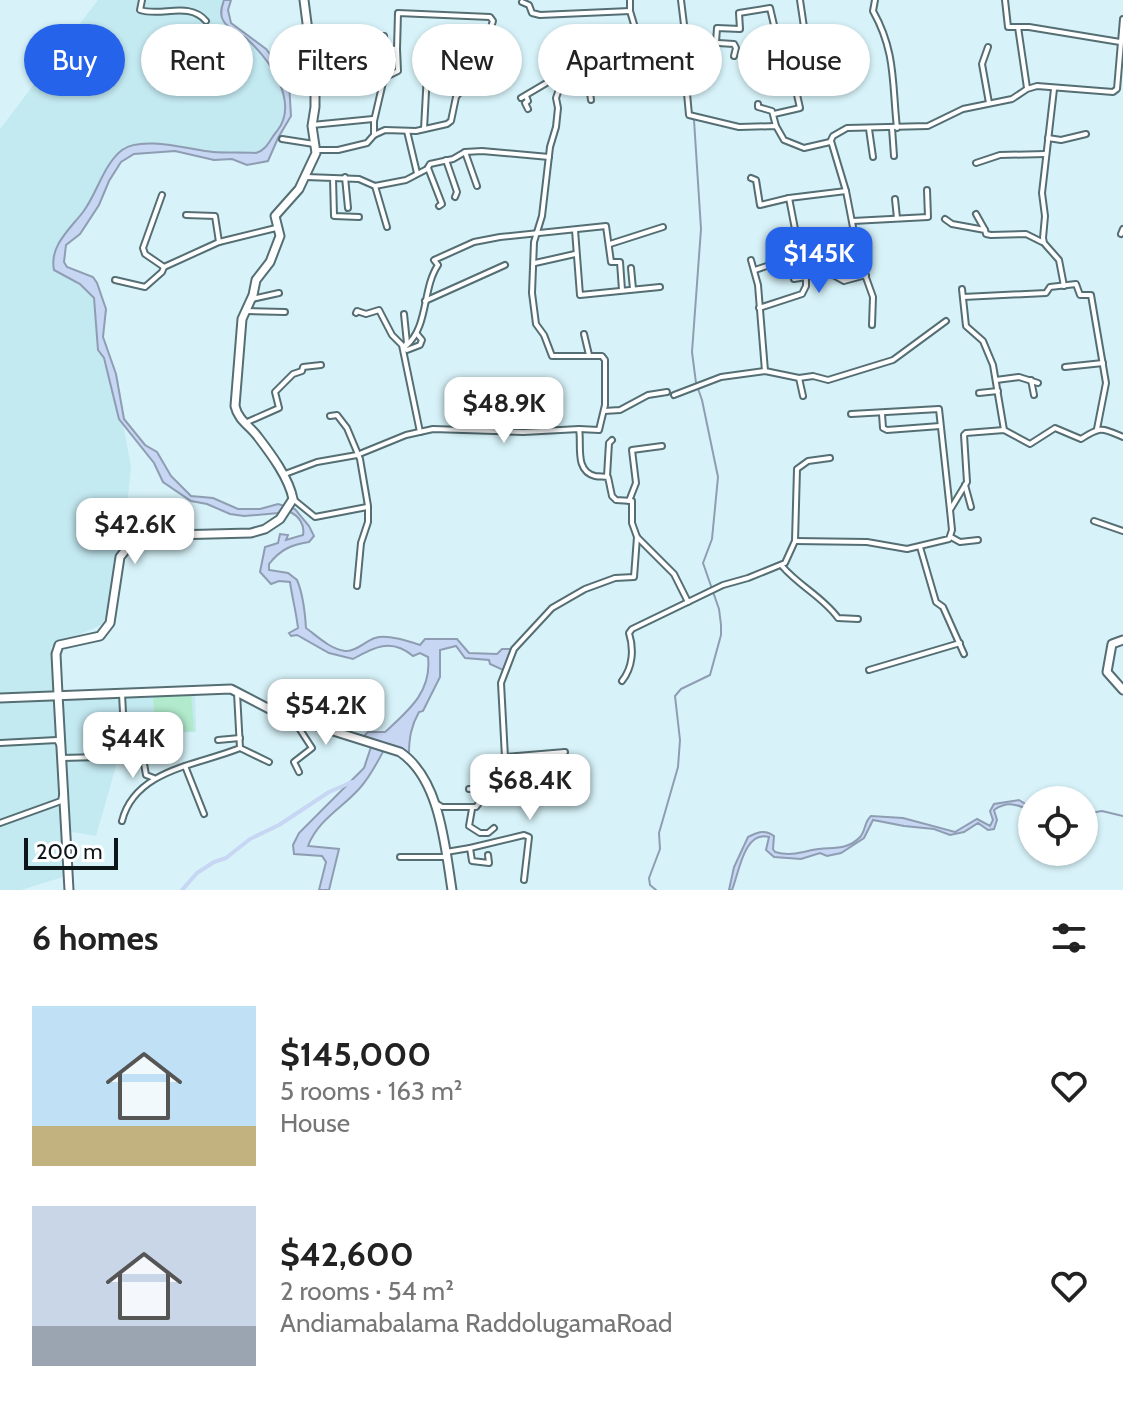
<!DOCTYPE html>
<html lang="en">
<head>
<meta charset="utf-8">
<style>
	:root { --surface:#fff; --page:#f6f6f6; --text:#222; --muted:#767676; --accent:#2563eb }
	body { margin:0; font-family:Cabin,sans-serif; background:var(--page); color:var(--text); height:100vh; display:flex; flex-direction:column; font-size:30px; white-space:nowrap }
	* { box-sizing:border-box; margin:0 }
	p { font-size:26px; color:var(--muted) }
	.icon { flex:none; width:44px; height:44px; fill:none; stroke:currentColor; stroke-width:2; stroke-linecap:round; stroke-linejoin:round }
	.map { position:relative; height:890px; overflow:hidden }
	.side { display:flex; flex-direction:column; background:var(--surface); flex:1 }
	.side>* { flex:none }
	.hud { position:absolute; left:24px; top:24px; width:1076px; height:72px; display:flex; gap:16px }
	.tools { position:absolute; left:1018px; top:786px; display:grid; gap:16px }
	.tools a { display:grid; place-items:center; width:80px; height:80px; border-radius:50%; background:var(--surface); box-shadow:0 2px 6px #0004; font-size:40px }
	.scale { position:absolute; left:24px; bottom:20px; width:94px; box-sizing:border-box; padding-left:8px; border:4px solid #0d1719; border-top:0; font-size:22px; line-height:28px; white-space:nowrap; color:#0d1719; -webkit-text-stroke:6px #fff; paint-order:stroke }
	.price { position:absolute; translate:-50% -68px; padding:0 18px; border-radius:16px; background:#fff; color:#222; font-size:26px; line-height:52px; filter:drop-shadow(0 2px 4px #0008) }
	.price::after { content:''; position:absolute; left:50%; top:48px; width:24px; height:18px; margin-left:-12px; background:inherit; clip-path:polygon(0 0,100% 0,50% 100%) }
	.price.on { background:var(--accent); color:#fff }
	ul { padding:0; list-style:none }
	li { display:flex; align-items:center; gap:24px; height:200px; padding:0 32px }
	li span { display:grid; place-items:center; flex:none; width:224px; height:160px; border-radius:0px; color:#555 }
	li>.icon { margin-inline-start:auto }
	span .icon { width:96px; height:96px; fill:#fffc; stroke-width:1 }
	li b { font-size:34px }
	h2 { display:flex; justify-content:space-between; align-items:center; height:96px; padding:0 32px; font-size:34px }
	.pill { padding:0 28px; border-radius:36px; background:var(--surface); box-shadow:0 2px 6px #0004; font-size:28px; line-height:72px }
	.pill.on { background:var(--accent); color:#fff }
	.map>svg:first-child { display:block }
	.built { fill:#c3e9f1 }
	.green { fill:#b1eacc }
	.water { fill:#c6d6f3; stroke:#8e9db2; stroke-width:2 }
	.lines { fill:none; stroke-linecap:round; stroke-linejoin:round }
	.stream { stroke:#8e9db2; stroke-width:2 }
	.canal { stroke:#c6d6f3; stroke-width:4 }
	.street-casing { stroke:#556e73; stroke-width:8 }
	.secondary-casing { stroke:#556e73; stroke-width:11 }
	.street { stroke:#fff; stroke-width:4 }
	.secondary { stroke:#fff; stroke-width:7 }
</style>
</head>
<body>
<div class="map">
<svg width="1123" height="890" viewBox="0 0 1123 890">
	<rect width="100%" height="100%" fill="#d7f3f9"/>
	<polygon class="built" points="98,0 225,0 228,27 246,38 262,57 281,86 286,115 263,151 242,157 162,144 124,149 90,209 62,246 56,266 84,287 100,310 97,340 124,429 131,467 126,515 108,622 51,647 54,696 195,691 196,732 125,735 96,836 66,831 66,876 21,890 0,890 0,129"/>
	<polygon class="green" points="191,692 194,731 155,733 153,695"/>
	<g class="water">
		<path d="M224,0H231L228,10L231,23L266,49L281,68L289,83L291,116L278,138L268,161L247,165L232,159L214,160L175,151L134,154L121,162L109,181L99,205L80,234L66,245L64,262L67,267L93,277L97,283L106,309L103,337L116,374L124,419L145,445L157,452L171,476L191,496L213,498L238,509H260L278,504L295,509L309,526L314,536L309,542C291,545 281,549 269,564V570L288,573L297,580C303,594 305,612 306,628C317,636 330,649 345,651C356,652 365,641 375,638C387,634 408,641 420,645L425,639H457L469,653L497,654L502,649H511L503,670L490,664L489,660L465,658L456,646L440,650V677L423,711L419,712C411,726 409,738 409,755L393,746H386C378,761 371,776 359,789C341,809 318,820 308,846L339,849L329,890H319L326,862L322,856L294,854L293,845L299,833L364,768L373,741L362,738L368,732H385C408,711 432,692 428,657L420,653L413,656C391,638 374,647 353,659L329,653L297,635L291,636L289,633L298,628C296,611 292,597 290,582L279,581L271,584L260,572L265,547L278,543L280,534L288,535L286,540L303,535C305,525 299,516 290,512L244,516L230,514L207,504L191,501L163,482L154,463L119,419L104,358L98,350L94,298L80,284L54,270C49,246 70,229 83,212C97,194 103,165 122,150C142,135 191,150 213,152C227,153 242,152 256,153C267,150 270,139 277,131C300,102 269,59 246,38C238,32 226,29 222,18C220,11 222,6 224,0Z"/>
		<path d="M1019,800L1032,808V811C1018,805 1008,800 994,810L997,820L994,829L988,830L978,823L964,832L950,835L934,829L904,826L873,820L864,838L841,853L827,856L820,853L801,859L774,857L766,850L769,837C744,830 739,873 732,890H729L734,867L748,837C758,832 765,829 774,836L773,849L775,852C789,856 799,853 812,850C829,846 846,852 860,837C866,830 864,822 871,816L903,818L955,832L977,819L990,826L993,820L990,811L994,804Z"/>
	</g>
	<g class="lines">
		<g class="stream">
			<polyline points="676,95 687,95"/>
			<polyline points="1084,814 1102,811 1123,816"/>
			<polyline points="656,890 650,885 649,878 660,849 659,833 678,767 680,740 675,696 681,689 710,675 721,635 721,625 719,609 703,563 712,539 718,477 702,400 696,383 692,352 701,229 694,120 686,115 687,105"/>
		</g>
		<polyline class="canal" points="182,890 197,873 214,862 226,858 250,839 279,825 329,792 352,782"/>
		<g class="street-casing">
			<g id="street">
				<path d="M142,0L140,10C162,17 189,1 206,21"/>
				<polyline points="630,0 630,11 642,51 648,92"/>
				<polyline points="681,0 686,41 683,50 689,115 739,127 776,126 784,140 804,148 830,142 833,136 847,128 928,126 963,109 1012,99 1027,89 1037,86 1113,92 1117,89 1123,19"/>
				<polyline points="800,0 805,34"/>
				<path d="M875,0L873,11C896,52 892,83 897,128"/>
				<polyline points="1005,0 1008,27 1029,27 1120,42"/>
				<polyline points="522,2 529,5 532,13 540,15 630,11"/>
				<polyline points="1018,27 1027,88"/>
				<polyline points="563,35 566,59 576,53 638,38"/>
				<polyline points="686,41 734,44 736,48 734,56"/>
				<polyline points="716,42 717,28 740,29 739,13 770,8 781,55"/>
				<polyline points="615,44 617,53"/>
				<polyline points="310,46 341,46 384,36 385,49 397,49 398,71 384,78 374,121 374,135"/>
				<polyline points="988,47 982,64 989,103"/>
				<polyline points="397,49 398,13 490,17 493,21 478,66 504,69"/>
				<polyline points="584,50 592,69 589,71 592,79 589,86 591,100"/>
				<polyline points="576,53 581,63"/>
				<polyline points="643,67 653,64"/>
				<polyline points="565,72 556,98 558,108 556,127 550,147 542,216 534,242 532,293 536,324 544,335 552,356 602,356 605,360 605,405 599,430 579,429"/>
				<polyline points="1054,89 1042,193 1045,216 1043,238 1044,243 1059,260 1064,286"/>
				<polyline points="526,96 528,101 525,103 528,109"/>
				<polyline points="521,98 565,72 566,59"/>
				<polyline points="758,104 758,107 772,111 776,126"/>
				<polyline points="774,114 800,108 793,77"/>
				<polyline points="312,125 373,119"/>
				<polyline points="892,128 894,156"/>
				<polyline points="424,129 427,73"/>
				<polyline points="869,129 873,157"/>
				<polyline points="407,131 417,173"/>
				<polyline points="1048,138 1061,140 1086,134"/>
				<polyline points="282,139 314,144"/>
				<polyline points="831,141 846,191 859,258 873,297 872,325"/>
				<polyline points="316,150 338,150 367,143 374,135 385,130 416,131 447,124 451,121 456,97 479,67"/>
				<polyline points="465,152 477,186"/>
				<polyline points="446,160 457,192 455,197"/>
				<polyline points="976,163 1000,155 1046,154"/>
				<polyline points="428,168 442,204 439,206"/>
				<polyline points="306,177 333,178 334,216 359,217"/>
				<polyline points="345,177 348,208"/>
				<polyline points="333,178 359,179 375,186 406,180 427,169 430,164 453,159 465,152 482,151 549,157"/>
				<polyline points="751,178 756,180 760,205 789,198 846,191"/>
				<polyline points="375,186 387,227"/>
				<polyline points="162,195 143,248 145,254 164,267 219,242 276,228"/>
				<polyline points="789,198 795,229"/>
				<polyline points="895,199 897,218"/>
				<polyline points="976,214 985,230"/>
				<polyline points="186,215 215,216 219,242"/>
				<polyline points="945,219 952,224 985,230 986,234 991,235 1026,234 1042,242"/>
				<polyline points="853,221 928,217 927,190"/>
				<polyline points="575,230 580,295 660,287"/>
				<polyline points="1121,234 1123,229"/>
				<polyline points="610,244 663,227"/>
				<polyline points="751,260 758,285 765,371"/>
				<polyline points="535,263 575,254"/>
				<polyline points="631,268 633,289"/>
				<polyline points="755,270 796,256"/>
				<polyline points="787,272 794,272 794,279 806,277"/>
				<polyline points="115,280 145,287 162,272 164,267"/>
				<polyline points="962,289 966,326 983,341 993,365 1004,430"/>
				<polyline points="963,297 1046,293 1050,287 1076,284 1080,295 1091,295 1106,383 1097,429"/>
				<polyline points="252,299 279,293"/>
				<polyline points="425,301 505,265"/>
				<polyline points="759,308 802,294 806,286 806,270 826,271 844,281 866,275"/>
				<polyline points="246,311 285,312"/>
				<polyline points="356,313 357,311 366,314 379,310 392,335 402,345 420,432"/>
				<polyline points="404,314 407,343 403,348 407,350 420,345 422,340 417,334"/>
				<polyline points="584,334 589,355"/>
				<path d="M406,346C429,326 422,289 438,265L434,260L474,242L500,237L606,226L611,262H620L622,290"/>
				<polyline points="1065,367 1103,363"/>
				<polyline points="799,378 813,376 828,380 893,360 946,321"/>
				<polyline points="996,380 1019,377 1038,383"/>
				<polyline points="1031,380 1034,395"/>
				<polyline points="979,393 998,391"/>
				<polyline points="674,395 721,377 765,371 799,378 803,396"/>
				<polyline points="604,411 620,410 648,395 667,392"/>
				<polyline points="851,414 939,409 950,510"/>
				<polyline points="882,414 883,428 887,430 940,426"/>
				<polyline points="330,416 337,415 347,428 360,459 368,506 368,522 361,543 357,586"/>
				<polyline points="245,423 279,408 275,392 293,374 302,371 303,367 321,365"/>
				<path d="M285,474L317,462L357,455L406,435L433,429L523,432L579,429C582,444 574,471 595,476C600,477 604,476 608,477L612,496L616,500L632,501V523L637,537L674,574L688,602"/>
				<polyline points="607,476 609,443 612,440"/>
				<polyline points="965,485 971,507"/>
				<polyline points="293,499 315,517 367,507"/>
				<polyline points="629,501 636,483 632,450 662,446"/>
				<polyline points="1094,521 1123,531"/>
				<polyline points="951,537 960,542 978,540"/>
				<path d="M795,541L867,542L907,549L949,539L952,530L950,510L967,482L964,435L966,433L1004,430L1030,444L1055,428L1081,439C1101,426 1102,428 1123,437"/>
				<polyline points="920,547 936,602 943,607 964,654"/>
				<path d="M782,566C799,586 823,597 838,618L858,619"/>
				<polyline points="869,670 960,643"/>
				<path d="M622,681C633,667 634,649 629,633L632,629L723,585L748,578L785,563L795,541L797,469L808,461L830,458"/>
				<polyline points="331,697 331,709"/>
				<polyline points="338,732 333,709 345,703 371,698"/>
				<polyline points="218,740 240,738"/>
				<polyline points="0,743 57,740 59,744"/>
				<polyline points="240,748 269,762"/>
				<polyline points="505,757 565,752"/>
				<polyline points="62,758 100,757 121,745 124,731 122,694"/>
				<polyline points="143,758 146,775 154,778"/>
				<polyline points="185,766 204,814"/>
				<polyline points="299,772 294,762 312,748 299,728 300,721"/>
				<polyline points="469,789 490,788"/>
				<polyline points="437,804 442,807 476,807 489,790 506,776 501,683 514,649 552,608 585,589 615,578 634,577 637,537"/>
				<polyline points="472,809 469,826 480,833 488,833 494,828"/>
				<path d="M122,821C135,769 199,765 240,748L237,693"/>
				<polyline points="0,823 61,801 62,796"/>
				<polyline points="470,848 524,835 529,837 524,880"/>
				<polyline points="446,852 470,848 472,861 489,863 488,855"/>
				<polyline points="400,857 447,857"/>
			</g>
		</g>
		<g class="secondary-casing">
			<g id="secondary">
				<polyline points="1123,640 1112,644 1107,672 1123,690"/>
				<path d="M0,698L231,689L279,714L400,752C440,779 445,846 452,890"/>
				<path d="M69,890L58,694L56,654L59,645L100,636L110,623L120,557L133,541L172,535L251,533L265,529L280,519L293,499C289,478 271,454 258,437C250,426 238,420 235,406L242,319L253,295L256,280L270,262L280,236L275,216L299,189L316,153L312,126L315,107V85L304,0"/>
			</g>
		</g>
		<use href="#street" class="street"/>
		<use href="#secondary" class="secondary"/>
	</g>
</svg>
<div class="tools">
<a><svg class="icon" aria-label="locate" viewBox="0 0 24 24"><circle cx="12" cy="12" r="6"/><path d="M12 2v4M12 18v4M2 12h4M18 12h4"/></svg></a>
</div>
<div class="scale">200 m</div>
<b class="price on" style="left:819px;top:295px">$145K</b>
<b class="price" style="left:504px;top:445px">$48.9K</b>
<b class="price" style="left:135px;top:566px">$42.6K</b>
<b class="price" style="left:326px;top:747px">$54.2K</b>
<b class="price" style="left:133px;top:780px">$44K</b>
<b class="price" style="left:530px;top:822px">$68.4K</b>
<div class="hud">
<a class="pill on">Buy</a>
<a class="pill">Rent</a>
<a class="pill">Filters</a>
<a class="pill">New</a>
<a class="pill">Apartment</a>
<a class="pill">House</a>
</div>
</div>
<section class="side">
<h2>6 homes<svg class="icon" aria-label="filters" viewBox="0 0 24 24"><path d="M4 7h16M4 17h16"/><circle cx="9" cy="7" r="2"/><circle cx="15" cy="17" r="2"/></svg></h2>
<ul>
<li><span style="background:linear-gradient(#bfe0f5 75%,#c2b280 0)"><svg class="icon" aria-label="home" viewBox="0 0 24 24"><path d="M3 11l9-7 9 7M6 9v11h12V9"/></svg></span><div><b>$145,000</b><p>5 rooms · 163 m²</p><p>House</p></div><svg class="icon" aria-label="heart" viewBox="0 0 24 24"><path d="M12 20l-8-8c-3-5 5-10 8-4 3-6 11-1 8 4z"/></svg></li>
<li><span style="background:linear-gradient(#c9d6e8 75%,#9aa5b1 0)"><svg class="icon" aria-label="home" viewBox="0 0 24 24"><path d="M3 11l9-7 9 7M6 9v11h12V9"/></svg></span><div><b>$42,600</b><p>2 rooms · 54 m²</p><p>Andiamabalama RaddolugamaRoad</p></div><svg class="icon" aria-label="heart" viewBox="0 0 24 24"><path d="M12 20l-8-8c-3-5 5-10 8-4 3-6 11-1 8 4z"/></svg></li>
</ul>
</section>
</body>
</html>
